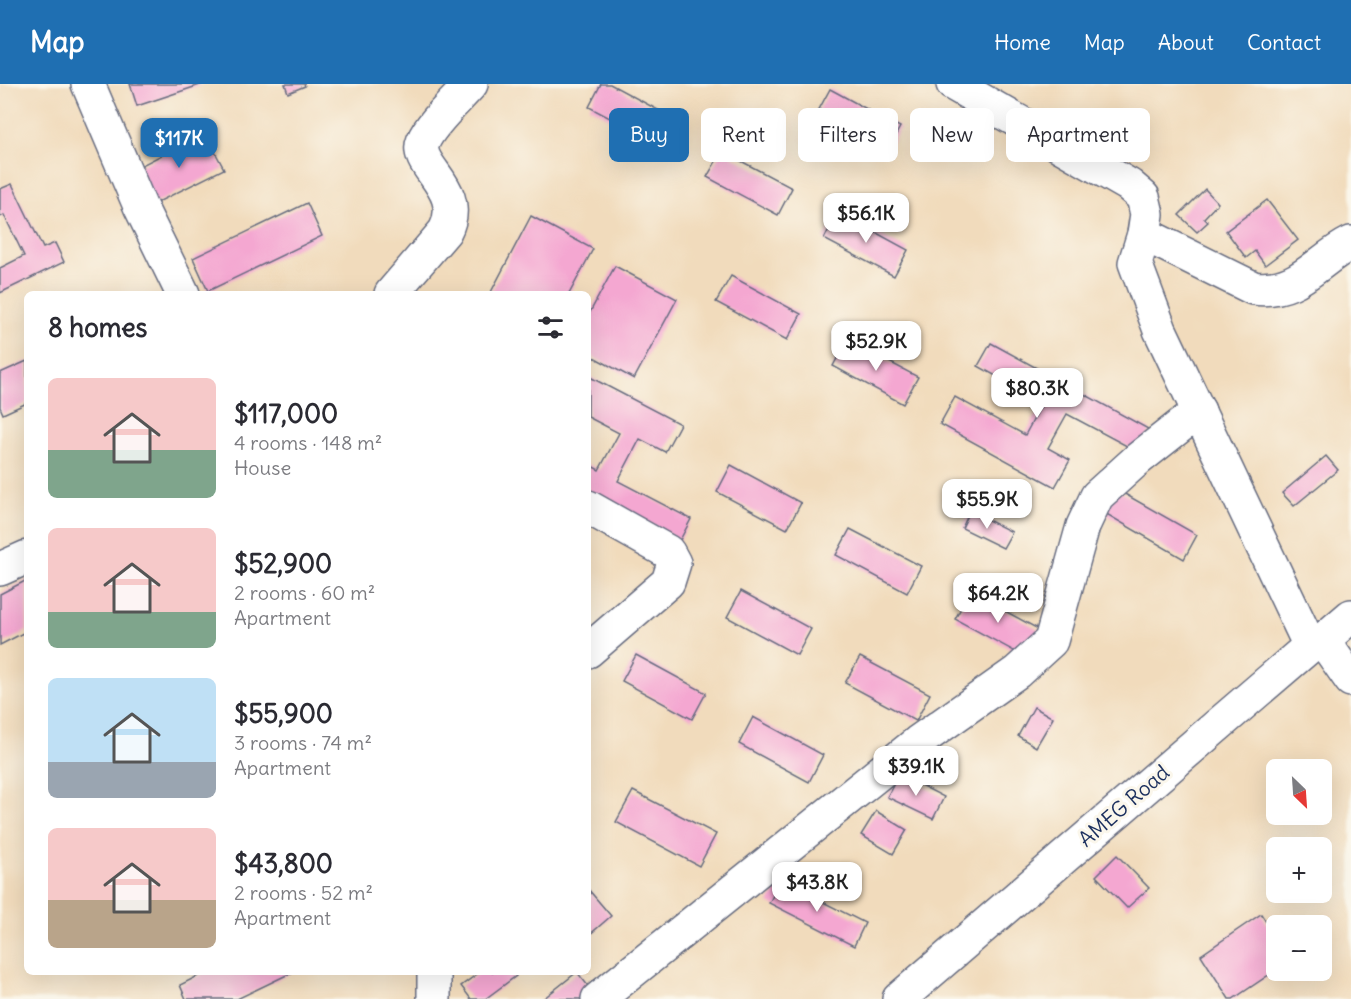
<!DOCTYPE html>
<html lang="en">
<head>
<meta charset="utf-8">
<style>
	:root { --surface:#fff; --page:#f7f7f7; --text:#2b2b33; --muted:#7c7c81; --accent:#1f6fb2 }
	body { margin:0; font-family:Delius,sans-serif; background:var(--page); color:var(--text); height:100vh; display:flex; flex-direction:column; font-size:22px; white-space:nowrap }
	* { box-sizing:border-box; margin:0 }
	p { font-size:20px; color:var(--muted) }
	.icon { flex:none; width:33px; height:33px; fill:none; stroke:currentColor; stroke-width:2; stroke-linecap:round; stroke-linejoin:round }
	.map { position:relative; flex:1; overflow:hidden }
	.panel { position:absolute; left:24px; top:207px; width:567px; height:684px; display:flex; flex-direction:column; background:var(--surface); border-radius:9px; box-shadow:0 6px 24px #0002 }
	.panel>* { flex:none }
	.banner { position:absolute; left:609px; top:24px; width:570px; height:54px; display:flex; gap:12px }
	.needle { width:39px; rotate:155deg }
	.buttons { position:absolute; left:1266px; top:675px; display:grid; gap:12px }
	.buttons a { display:grid; place-items:center; width:66px; height:66px; border-radius:9px; background:var(--surface); box-shadow:0 6px 24px #0002; font-size:30px }
	.price { position:absolute; translate:-50% -51px; padding:0 14px; border-radius:12px; background:#fff; color:#222; font-size:20px; line-height:39px; filter:drop-shadow(0 2px 3px #0008) }
	.price::after { content:''; position:absolute; left:50%; top:36px; width:18px; height:14px; margin-left:-9px; background:inherit; clip-path:polygon(0 0,100% 0,50% 100%) }
	.price.selected { background:var(--accent); color:#fff }
	ul { padding:0; list-style:none }
	li { display:flex; align-items:center; gap:18px; height:150px; padding:0 24px }
	li span { display:grid; place-items:center; flex:none; width:168px; height:120px; border-radius:9px; color:#555 }
	li>.icon { margin-inline-start:auto }
	span .icon { width:72px; height:72px; fill:#fffc; stroke-width:1 }
	li b { font-size:26px }
	h2 { display:flex; justify-content:space-between; align-items:center; height:72px; padding:0 24px; font-size:26px }
	.tag { padding:0 21px; border-radius:9px; background:var(--surface); box-shadow:0 6px 24px #0002; font-size:21px; line-height:54px }
	.tag.selected { background:var(--accent); color:#fff }
	header { display:flex; align-items:center; gap:36px; box-sizing:border-box; height:84px; padding:0 30px; background:var(--accent); color:#fff }
	header strong { font-size:28px }
	nav { display:flex; gap:33px; margin-inline-start:auto; font-size:21px }
	.map>svg:first-child { display:block }
	.building { fill:#f4a7d1 }
	.lines { fill:none; stroke-linecap:round; stroke-linejoin:round }
	.minor-casing { stroke:#666b7f; stroke-width:36 }
	.minor { stroke:#fff; stroke-width:33 }
	.labels { text-anchor:middle; stroke-width:6; stroke-linejoin:round; paint-order:stroke }
	.street-label { font-size:21px; fill:#1b2f5e; stroke:#fbf7ec }
</style>
</head>
<body>
<header>
<strong>Map</strong>
<nav><a>Home</a><a>Map</a><a>About</a><a>Contact</a></nav>
</header>
<div class="map">
<svg width="1351" height="915" viewBox="0 0 1351 915">
	<rect width="100%" height="100%" fill="#fbf7ec"/>
	<filter id="ink" filterUnits="userSpaceOnUse"><feTurbulence type="fractalNoise" baseFrequency=".0167" numOctaves="2"/><feDisplacementMap in="SourceGraphic" scale="12" xChannelSelector="R" yChannelSelector="G"/><feConvolveMatrix kernelMatrix="1 2 1 2 8 2 1 2 1" color-interpolation-filters="sRGB"/></filter>
	<filter id="wash" filterUnits="userSpaceOnUse"><feTurbulence type="fractalNoise" baseFrequency=".008" numOctaves="4" result="noise"/><feDisplacementMap in="SourceGraphic" scale="24" xChannelSelector="R" yChannelSelector="G"/><feGaussianBlur stdDeviation="1.35" result="paint"/><feColorMatrix in="noise" values="0 0 0 0 0 0 0 0 0 0 0 0 0 0 0 0 0 1.4 0 .05"/><feComposite in="paint" operator="in"/></filter>
	<g filter="url(#wash)">
		<rect width="100%" height="100%" fill="#f1dbbc"/>
		<g id="blocks">
			<g class="building">
				<polygon points="130,0 203,0 137,22"/>
				<polygon points="285,0 304,0 305,2 288,9"/>
				<polygon points="601,0 610,0 673,34 659,60 589,23"/>
				<polygon points="830,5 900,43 886,69 816,31"/>
				<polygon points="205,49 224,85 152,121 134,85"/>
				<polygon points="722,67 792,104 778,131 707,93"/>
				<polygon points="12,100 43,164 55,159 64,178 0,209 0,184 24,172 4,131 0,133 0,105"/>
				<polygon points="1205,105 1218,119 1204,134 1208,138 1197,148 1179,131"/>
				<polygon points="1267,116 1298,156 1265,181 1255,167 1246,174 1226,147"/>
				<polygon points="307,119 322,152 208,207 193,174"/>
				<polygon points="838,128 908,166 894,192 824,155"/>
				<polygon points="531,132 593,165 569,210 490,210"/>
				<polygon points="615,182 677,215 634,295 588,270 588,232"/>
				<polygon points="731,192 801,230 787,256 716,218"/>
				<polygon points="847,256 918,293 903,320 833,282"/>
				<polygon points="991,259 1150,346 1138,368 1067,330 1048,364 1070,376 1055,403 940,340 955,313 1025,351 1043,318 978,282"/>
				<polygon points="27,277 27,319 3,330 0,323 0,289"/>
				<polygon points="588,292 680,340 665,368 640,355 618,397 691,435 680,456 588,408 588,380 599,386 619,349 588,333"/>
				<polygon points="1326,372 1338,386 1294,422 1282,409"/>
				<polygon points="731,381 801,419 787,445 717,408"/>
				<polygon points="1116,405 1197,451 1184,475 1103,428"/>
				<polygon points="970,427 1012,448 1003,464 962,444"/>
				<polygon points="850,445 921,482 907,509 836,471"/>
				<polygon points="27,496 27,547 0,561 0,510"/>
				<polygon points="741,507 811,545 797,571 727,533"/>
				<polygon points="970,508 1040,546 1025,573 955,535"/>
				<polygon points="636,571 706,609 692,635 622,597"/>
				<polygon points="860,573 930,610 916,637 845,599"/>
				<polygon points="1034,623 1053,634 1036,663 1018,652"/>
				<polygon points="753,633 823,671 809,698 739,660"/>
				<polygon points="899,690 944,713 933,735 887,713"/>
				<polygon points="633,707 716,750 699,782 616,738"/>
				<polygon points="876,727 907,746 893,770 861,751"/>
				<polygon points="1117,771 1149,804 1127,824 1096,792"/>
				<polygon points="781,797 865,839 854,862 769,819"/>
				<polygon points="588,805 611,832 588,852"/>
				<polygon points="1261,830 1276,853 1276,886 1233,915 1229,915 1201,871"/>
				<polygon points="206,888 293,888 237,915 186,915 180,901"/>
				<polygon points="480,888 513,888 516,892 485,915 471,915 461,902"/>
				<polygon points="577,888 593,908 584,915 543,915"/>
			</g>
		</g>
	</g>
	<g filter="url(#ink)">
		<use href="#blocks" fill-opacity="0" stroke="#666b7f" stroke-width="1.5"/>
		<g class="lines">
			<g class="minor-casing">
				<g id="minor">
					<polyline points="88,0 140,122 183,210"/>
					<polyline points="953,0 1129,101 1143,113 1147,130 1144,150 1135,179 1160,246 1310,562"/>
					<path d="M1144,150L1253,204C1299,210 1315,177 1351,159"/>
					<path d="M391,210L445,147C467,104 413,83 423,58C430,40 458,15 471,0"/>
					<polyline points="588,423 668,468 674,479 668,498 588,567"/>
					<polyline points="0,485 27,473"/>
					<polyline points="1323,556 1351,596"/>
					<polyline points="434,915 434,888"/>
					<polyline points="598,915 918,658 1017,588 1051,557 1083,442 1097,412 1138,375 1199,327"/>
					<polyline points="899,915 1310,562 1323,556 1351,532"/>
				</g>
			</g>
			<use href="#minor" class="minor"/>
		</g>
	</g>
	<g class="labels">
		<g class="street-label">
			<text transform="translate(1124 722) rotate(-41)" y="7">AMEG Road</text>
		</g>
	</g>
</svg>
<div class="buttons">
<a><svg class="needle" viewBox="-14 -14 28 28"><path d="M0-13l5 13h-10z" fill="#e53935"/><path d="M0 13l5-13h-10z" fill="#7c7c81"/></svg></a>
<a>+</a>
<a>−</a>
</div>
<b class="price selected" style="left:179px;top:85px">$117K</b>
<b class="price" style="left:866px;top:160px">$56.1K</b>
<b class="price" style="left:876px;top:288px">$52.9K</b>
<b class="price" style="left:1037px;top:335px">$80.3K</b>
<b class="price" style="left:987px;top:446px">$55.9K</b>
<b class="price" style="left:998px;top:540px">$64.2K</b>
<b class="price" style="left:916px;top:713px">$39.1K</b>
<b class="price" style="left:817px;top:829px">$43.8K</b>
<div class="banner">
<a class="tag selected">Buy</a>
<a class="tag">Rent</a>
<a class="tag">Filters</a>
<a class="tag">New</a>
<a class="tag">Apartment</a>
</div>
<section class="panel">
<h2>8 homes<svg class="icon" aria-label="filters" viewBox="0 0 24 24"><path d="M4 7h16M4 17h16"/><circle cx="9" cy="7" r="2"/><circle cx="15" cy="17" r="2"/></svg></h2>
<ul>
<li><span style="background:linear-gradient(#f6c9c9 60%,#7fa58c 0)"><svg class="icon" aria-label="home" viewBox="0 0 24 24"><path d="M3 11l9-7 9 7M6 9v11h12V9"/></svg></span><div><b>$117,000</b><p>4 rooms · 148 m²</p><p>House</p></div></li>
<li><span style="background:linear-gradient(#f6c9c9 70%,#7fa58c 0)"><svg class="icon" aria-label="home" viewBox="0 0 24 24"><path d="M3 11l9-7 9 7M6 9v11h12V9"/></svg></span><div><b>$52,900</b><p>2 rooms · 60 m²</p><p>Apartment</p></div></li>
<li><span style="background:linear-gradient(#bfe0f5 70%,#9aa5b1 0)"><svg class="icon" aria-label="home" viewBox="0 0 24 24"><path d="M3 11l9-7 9 7M6 9v11h12V9"/></svg></span><div><b>$55,900</b><p>3 rooms · 74 m²</p><p>Apartment</p></div></li>
<li><span style="background:linear-gradient(#f6c9c9 60%,#b9a48a 0)"><svg class="icon" aria-label="home" viewBox="0 0 24 24"><path d="M3 11l9-7 9 7M6 9v11h12V9"/></svg></span><div><b>$43,800</b><p>2 rooms · 52 m²</p><p>Apartment</p></div></li>
</ul>
</section>
</div>
</body>
</html>
